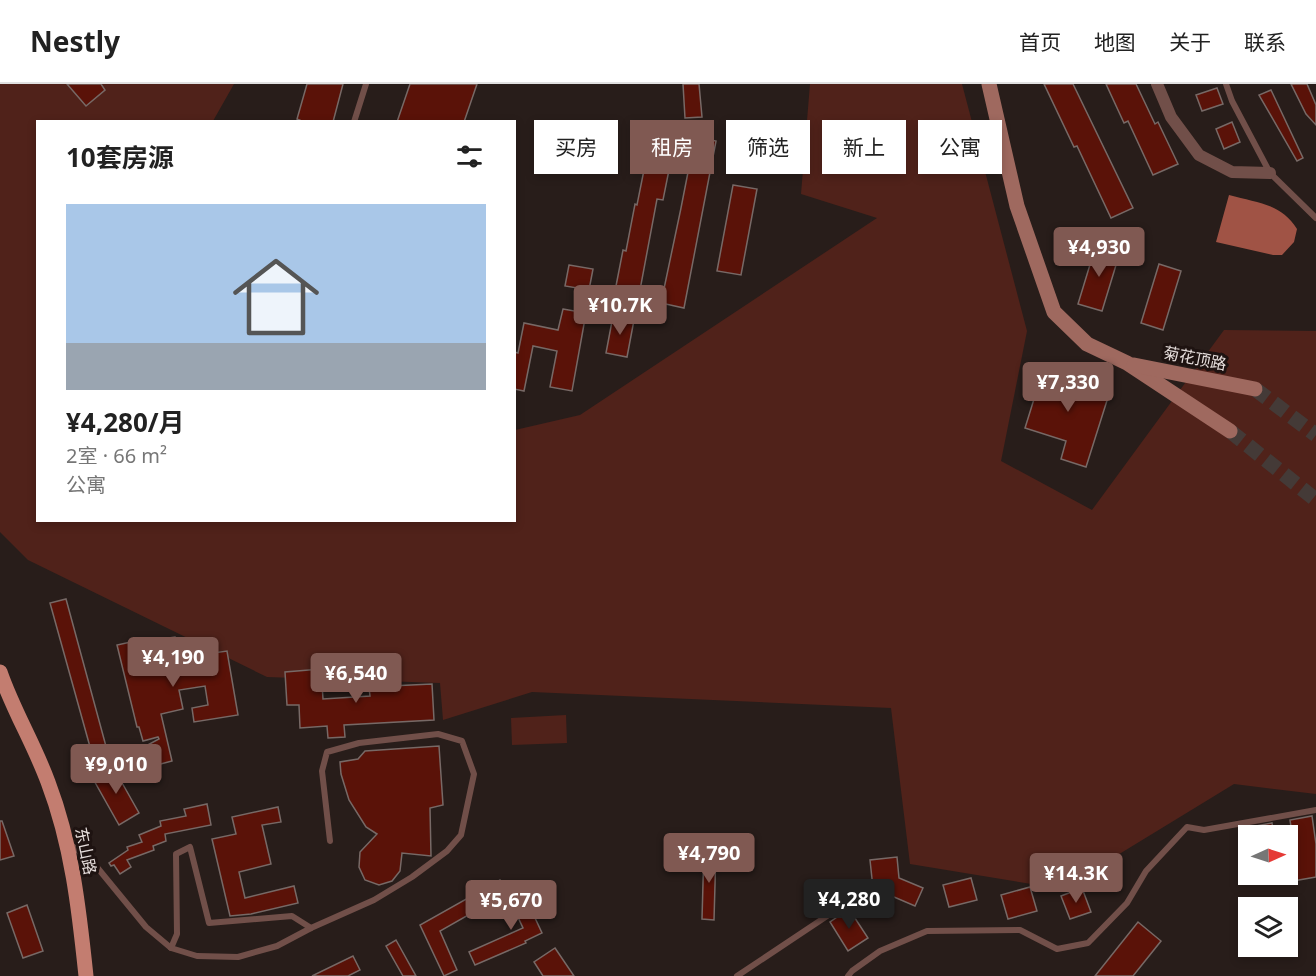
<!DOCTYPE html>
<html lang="zh">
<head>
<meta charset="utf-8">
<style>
	:root { --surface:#fff; --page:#f2f2f2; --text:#222; --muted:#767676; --line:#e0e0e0; --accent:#805952 }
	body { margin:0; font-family:"Noto Sans","Noto Sans SC",sans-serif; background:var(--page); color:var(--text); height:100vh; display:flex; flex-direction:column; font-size:22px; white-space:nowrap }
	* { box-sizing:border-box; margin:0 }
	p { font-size:20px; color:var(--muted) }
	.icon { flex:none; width:33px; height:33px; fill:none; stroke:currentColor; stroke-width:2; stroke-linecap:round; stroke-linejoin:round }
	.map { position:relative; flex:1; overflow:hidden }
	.sheet { position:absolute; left:36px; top:36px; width:480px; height:402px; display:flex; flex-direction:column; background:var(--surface); border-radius:0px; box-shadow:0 3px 9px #0003 }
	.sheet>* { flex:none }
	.hud { position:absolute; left:534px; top:36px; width:570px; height:54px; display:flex; gap:12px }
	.needle { width:39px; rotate:87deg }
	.tools { position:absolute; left:1238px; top:741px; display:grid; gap:12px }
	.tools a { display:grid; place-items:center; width:60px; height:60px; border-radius:0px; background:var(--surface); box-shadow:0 3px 9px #0003; font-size:30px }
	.price { position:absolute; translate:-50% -51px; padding:0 14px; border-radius:6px; background:var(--accent); color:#fff; font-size:20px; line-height:39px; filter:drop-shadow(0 2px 3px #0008) }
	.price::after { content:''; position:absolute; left:50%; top:36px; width:18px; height:14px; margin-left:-9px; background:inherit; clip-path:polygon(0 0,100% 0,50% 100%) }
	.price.selected { background:#222; color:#fff }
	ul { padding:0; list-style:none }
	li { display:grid; align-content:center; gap:12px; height:318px; padding:0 30px }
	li+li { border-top:2px solid var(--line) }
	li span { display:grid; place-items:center; height:186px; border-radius:0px; color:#555 }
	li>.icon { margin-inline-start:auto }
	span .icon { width:108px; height:108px; fill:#fffc; stroke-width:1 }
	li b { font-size:26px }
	h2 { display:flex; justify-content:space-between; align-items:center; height:72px; padding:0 30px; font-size:26px }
	.tag { padding:0 21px; border-radius:0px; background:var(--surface); box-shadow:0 3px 9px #0003; font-size:21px; line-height:54px }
	.tag.selected { background:var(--accent); color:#fff }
	header { display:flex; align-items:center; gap:36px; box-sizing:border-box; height:84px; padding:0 30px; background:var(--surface); border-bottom:2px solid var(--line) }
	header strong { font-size:28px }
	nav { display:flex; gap:33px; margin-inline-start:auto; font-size:21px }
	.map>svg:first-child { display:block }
	.green { fill:#50221a }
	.water { fill:#a05345 }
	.building { fill:#5a1208; stroke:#776966; stroke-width:1.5 }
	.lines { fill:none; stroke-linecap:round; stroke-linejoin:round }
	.secondary-tunnel { stroke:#443a37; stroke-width:15; stroke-dasharray:15 8; stroke-linecap:butt }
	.lane { stroke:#714f49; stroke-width:6 }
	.street { stroke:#714f49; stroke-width:12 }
	.secondary { stroke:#9f695f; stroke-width:15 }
	.primary { stroke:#c37d70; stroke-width:15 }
	.labels { text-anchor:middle; stroke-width:6; stroke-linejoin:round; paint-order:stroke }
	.street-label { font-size:16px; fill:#e5dddb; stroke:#1e1311 }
</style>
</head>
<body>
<header>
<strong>Nestly</strong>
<nav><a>首页</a><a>地图</a><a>关于</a><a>联系</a></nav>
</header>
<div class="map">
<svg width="1316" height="892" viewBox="0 0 1316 892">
	<rect width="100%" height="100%" fill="#281d1a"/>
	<g class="green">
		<polygon points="0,0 234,0 213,37 38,38 38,436 514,436 515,346 580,331 877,134 801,110 810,0 962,0 1027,247 1001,377 1092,426 1224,246 1316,247 1316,710 1234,700 1062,805 910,780 891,624 532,608 443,636 440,599 267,593 28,476 0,448"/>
		<polygon points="566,631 567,659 512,661 511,634"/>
	</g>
	<path class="water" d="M1229,111C1257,119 1281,119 1297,145L1294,158L1282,171H1273L1216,158Z"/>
	<g class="building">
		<polygon points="67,0 101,0 105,6 86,22"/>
		<polygon points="307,0 343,0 333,38 304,38 297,35"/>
		<polygon points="410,0 477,0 464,38 397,38"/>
		<polygon points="683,0 699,0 702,33 685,34"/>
		<polygon points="1044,0 1073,0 1133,124 1111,134 1077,62 1074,63"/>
		<polygon points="1106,0 1136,0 1155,40 1158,38 1178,80 1153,91 1128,37 1124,39"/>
		<polygon points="1291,0 1307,0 1316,21 1316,41 1306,30"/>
		<polygon points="1217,4 1223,20 1202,27 1196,11"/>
		<polygon points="1271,6 1303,74 1297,77 1259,11"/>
		<polygon points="1232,38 1240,58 1224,65 1216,45"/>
		<polygon points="742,45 797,58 794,73 763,67 759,87 735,82"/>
		<polygon points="692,52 716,57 684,224 661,219 681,124 691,73 688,72"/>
		<polygon points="646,76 670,81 663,116 657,115 640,206 616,202 623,166 626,167 635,120 637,121"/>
		<polygon points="733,101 757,105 741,191 717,187"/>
		<polygon points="1096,161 1120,168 1102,227 1078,220"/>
		<polygon points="1159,180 1181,187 1163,246 1141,239"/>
		<polygon points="569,181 593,185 589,206 565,202"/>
		<polygon points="563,225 586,229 572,307 550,303 557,267 533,262 524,307 514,305 514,268 518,269 524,239 558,246"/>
		<polygon points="613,232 634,236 627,273 606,269"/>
		<polygon points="1044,283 1069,290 1068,294 1110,307 1086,383 1061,375 1066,357 1025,344"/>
		<polygon points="66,515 107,666 92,670 50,519"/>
		<polygon points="175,553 178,574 227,567 238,631 194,638 192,624 208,621 205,602 179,606 183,625 161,630 172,677 149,683 144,663 159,655 158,653 143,657 139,643 137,643 117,561 140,556 140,558"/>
		<polygon points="321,585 323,615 370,612 369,603 432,600 434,636 344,641 345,653 328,654 327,642 300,644 299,621 287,621 285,588"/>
		<polygon points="439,662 443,721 430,724 431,772 402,769 400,787 392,797 379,801 365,796 359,783 360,768 377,750 366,743 349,716 341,690 340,678 358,675 365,667"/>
		<polygon points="112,681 139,729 119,741 92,693"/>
		<polygon points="207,720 211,741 165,750 166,757 153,762 154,766 127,776 131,783 120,790 114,781 111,782 109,779 128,766 127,763 142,758 139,751 161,742 160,737 186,732 184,725"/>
		<polygon points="278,723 281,738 262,741 271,780 239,788 245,814 294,802 298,819 251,830 230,832 212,755 236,750 232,733"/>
		<polygon points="1312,732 1316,760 1316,793 1287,798 1287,757 1293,756 1290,736"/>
		<polygon points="0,737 2,737 14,772 0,776"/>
		<polygon points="1272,739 1274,752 1251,752 1250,743"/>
		<polygon points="704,764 716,765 714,836 702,835"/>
		<polygon points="897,773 899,794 923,804 915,822 873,804 870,776"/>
		<polygon points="971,794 977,816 949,823 943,801"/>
		<polygon points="500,796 507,809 440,847 457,886 444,892 420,841"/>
		<polygon points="1030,803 1037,827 1008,835 1001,811"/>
		<polygon points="521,804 542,849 525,857 526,859 475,881 469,868 523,844 507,810"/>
		<polygon points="1082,804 1091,828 1070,835 1061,812"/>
		<polygon points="27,821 43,867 23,874 7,829"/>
		<polygon points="849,825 868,854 848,867 830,838"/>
		<polygon points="1138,838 1161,857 1133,892 1095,892"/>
		<polygon points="396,856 416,892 403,892 386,862"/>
		<polygon points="555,864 574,892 543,892 534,878"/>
		<polygon points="353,872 360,886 348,892 312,892"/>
	</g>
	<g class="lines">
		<g class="secondary-tunnel">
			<polyline points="1255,305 1316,351"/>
			<polyline points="1230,347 1316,416"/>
		</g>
		<g class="lane">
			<polyline points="1226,0 1232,17 1270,89 1316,134"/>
			<polyline points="354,38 366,0"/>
			<polyline points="69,759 96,782 146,843 171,864 197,872 238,873 277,862 311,844 374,816 412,793 447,767 461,751 474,690 462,657 438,650 359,659 327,668 322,687 330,757"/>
			<polyline points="171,864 177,850 176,770 190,763 209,839 292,832 311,844"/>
			<polyline points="737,892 845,820"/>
			<polyline points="848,892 852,887 880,867 927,847 1020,846 1057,865 1088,859 1127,819 1146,787 1187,743 1204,746 1316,726"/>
		</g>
		<polyline class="street" points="1157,0 1171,33 1199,71 1232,88 1270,89"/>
		<g class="secondary">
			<polyline points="989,0 1017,122 1054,228 1087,260 1127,279 1230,347"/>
			<polyline points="1134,281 1255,305"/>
		</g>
		<path class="primary" d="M0,588C13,626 34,660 48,698C72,761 79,825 86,892"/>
	</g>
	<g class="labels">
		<g class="street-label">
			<text transform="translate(1195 274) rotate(11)" y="6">菊花顶路</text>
			<text transform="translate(86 767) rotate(78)" y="6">东山路</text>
		</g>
	</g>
</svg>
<div class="tools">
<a><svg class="needle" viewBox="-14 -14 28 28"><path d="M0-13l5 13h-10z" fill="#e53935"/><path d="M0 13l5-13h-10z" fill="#767676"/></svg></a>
<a><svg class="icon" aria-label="layers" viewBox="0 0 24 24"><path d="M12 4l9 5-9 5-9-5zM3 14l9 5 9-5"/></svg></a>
</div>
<b class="price" style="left:1099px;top:194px">¥4,930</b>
<b class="price" style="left:620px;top:252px">¥10.7K</b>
<b class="price" style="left:1068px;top:329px">¥7,330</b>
<b class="price" style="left:173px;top:604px">¥4,190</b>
<b class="price" style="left:356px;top:620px">¥6,540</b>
<b class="price" style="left:116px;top:711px">¥9,010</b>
<b class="price" style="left:709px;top:800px">¥4,790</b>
<b class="price" style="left:1076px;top:820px">¥14.3K</b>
<b class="price selected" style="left:849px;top:846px">¥4,280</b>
<b class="price" style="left:511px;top:847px">¥5,670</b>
<div class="hud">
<a class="tag">买房</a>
<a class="tag selected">租房</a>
<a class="tag">筛选</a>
<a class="tag">新上</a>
<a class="tag">公寓</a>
</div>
<section class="sheet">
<h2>10套房源<svg class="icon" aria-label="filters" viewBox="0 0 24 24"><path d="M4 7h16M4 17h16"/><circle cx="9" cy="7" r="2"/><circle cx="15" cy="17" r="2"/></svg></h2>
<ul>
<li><span style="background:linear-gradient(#a9c7e8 75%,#9aa5b1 0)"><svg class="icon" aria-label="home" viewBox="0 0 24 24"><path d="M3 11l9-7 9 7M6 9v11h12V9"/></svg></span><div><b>¥4,280/月</b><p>2室 · 66 m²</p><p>公寓</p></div></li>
</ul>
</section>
</div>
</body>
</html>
